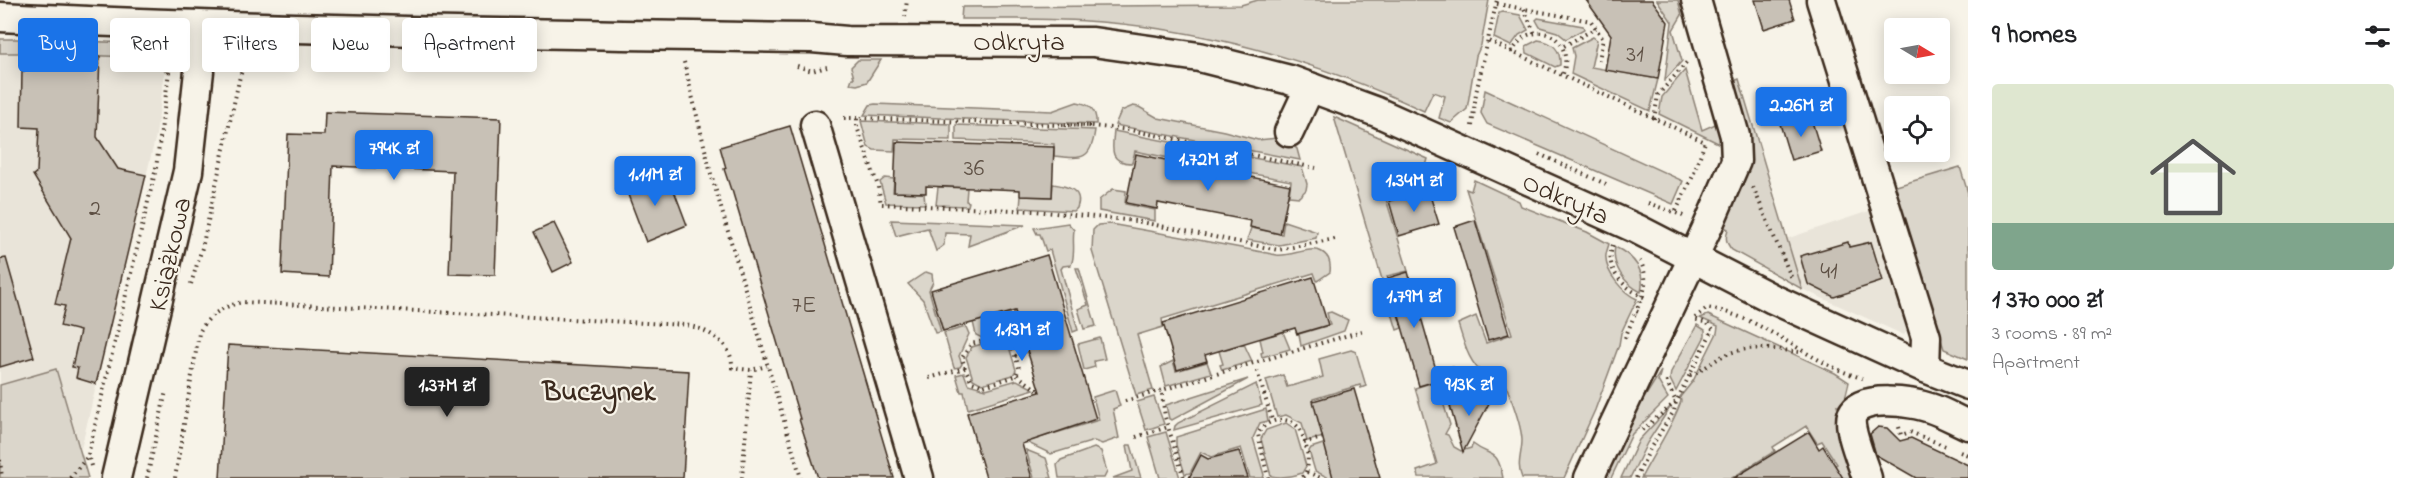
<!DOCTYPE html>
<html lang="en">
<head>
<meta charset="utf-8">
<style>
	:root { --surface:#fff; --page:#f6f6f6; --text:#202124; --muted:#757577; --accent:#1a73e8 }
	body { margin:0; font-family:"Indie Flower",sans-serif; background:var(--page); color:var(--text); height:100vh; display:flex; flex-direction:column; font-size:22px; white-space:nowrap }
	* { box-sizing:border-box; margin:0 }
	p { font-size:20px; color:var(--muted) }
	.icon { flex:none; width:33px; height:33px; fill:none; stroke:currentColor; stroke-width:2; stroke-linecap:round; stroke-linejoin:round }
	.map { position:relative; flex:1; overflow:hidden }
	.details { display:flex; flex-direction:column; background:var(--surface); width:450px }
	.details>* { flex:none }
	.guide { position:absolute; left:18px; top:18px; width:570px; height:54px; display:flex; gap:12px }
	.needle { width:39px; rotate:100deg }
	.tools { position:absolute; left:1884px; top:18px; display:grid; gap:12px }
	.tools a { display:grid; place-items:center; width:66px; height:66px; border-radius:6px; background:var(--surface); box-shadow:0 3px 15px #0003; font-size:30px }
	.price { position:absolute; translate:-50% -51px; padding:0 14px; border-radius:6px; background:var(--accent); color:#fff; font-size:20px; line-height:39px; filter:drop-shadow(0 2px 3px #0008) }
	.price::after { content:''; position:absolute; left:50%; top:36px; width:18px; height:14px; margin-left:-9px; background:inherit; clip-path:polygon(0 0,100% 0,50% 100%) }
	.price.active { background:#222; color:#fff }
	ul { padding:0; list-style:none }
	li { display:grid; align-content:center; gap:12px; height:318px; padding:0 24px }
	li span { display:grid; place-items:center; height:186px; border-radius:6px; color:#555 }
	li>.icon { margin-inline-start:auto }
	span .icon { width:108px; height:108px; fill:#fffc; stroke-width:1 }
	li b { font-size:26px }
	h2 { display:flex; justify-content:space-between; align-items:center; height:72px; padding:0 24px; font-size:26px }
	.tag { padding:0 21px; border-radius:6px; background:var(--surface); box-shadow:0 3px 15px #0003; font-size:21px; line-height:54px }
	.tag.active { background:var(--accent); color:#fff }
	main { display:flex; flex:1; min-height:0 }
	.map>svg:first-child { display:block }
	.built { fill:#e9e4d9 }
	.green { fill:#dbd6cb; stroke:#8b8074; stroke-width:1.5 }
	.building { fill:#c8c1b6; stroke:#3b2a1e; stroke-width:1.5 }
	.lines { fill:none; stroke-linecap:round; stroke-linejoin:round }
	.minor-casing { stroke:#3b2a1e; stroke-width:33 }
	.path { stroke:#3b2a1e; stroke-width:4; stroke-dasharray:1.5 4.5; stroke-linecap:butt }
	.minor { stroke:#f7f3e8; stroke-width:28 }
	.labels { text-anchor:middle; stroke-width:4.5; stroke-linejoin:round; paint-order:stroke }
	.number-label { font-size:24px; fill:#5e5044 }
	.street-label { font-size:27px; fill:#3b2a1e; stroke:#f7f3e8 }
	.neighbourhood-label { font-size:28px; font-weight:bold; fill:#3b2a1e; stroke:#f7f3e8 }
</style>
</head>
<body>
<main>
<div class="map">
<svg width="1968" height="478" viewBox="0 0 1968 478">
	<rect width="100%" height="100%" fill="#f7f3e8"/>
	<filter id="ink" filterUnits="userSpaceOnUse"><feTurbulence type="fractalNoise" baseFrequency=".0167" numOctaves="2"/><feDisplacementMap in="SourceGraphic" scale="12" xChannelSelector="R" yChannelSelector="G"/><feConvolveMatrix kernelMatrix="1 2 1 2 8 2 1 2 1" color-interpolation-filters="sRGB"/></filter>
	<g filter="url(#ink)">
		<g class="built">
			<polygon points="0,53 155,58 165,71 156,135 81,449 56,369 0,385"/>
			<polygon points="1875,209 1912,324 1904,335 1802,289 1786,239"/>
		</g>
		<g class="green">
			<path d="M1258,0H1489L1481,45L1476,56L1467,109L1451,123L1439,118L1445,96L1433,92L1424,111C1321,63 1215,31 1101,22C1055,18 1008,19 961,19L962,7L1241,5Z"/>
			<polygon points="1657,0 1678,0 1682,15 1673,30 1682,61 1665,80 1672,22"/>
			<polygon points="1503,12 1520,15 1528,30 1519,35 1511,46 1494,38 1499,13"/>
			<polygon points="1538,18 1583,26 1584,29 1566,39 1557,32 1540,27 1536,20"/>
			<polygon points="1593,37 1597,40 1591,67 1658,79 1650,111 1571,74 1574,56 1572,48"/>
			<rect x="0" y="39" width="19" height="14"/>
			<polygon points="26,39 74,41 73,55 25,54"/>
			<path d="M1538,40C1553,42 1561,49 1560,65L1555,67L1527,53L1526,46Z"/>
			<polygon points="81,41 152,44 164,50 167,58 165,71 155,58 80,55"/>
			<polygon points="858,60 881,60 867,82 857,85 850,84 852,78 854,78 851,67"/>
			<polygon points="1685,70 1702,130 1720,122 1728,148 1659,114 1662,97"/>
			<path d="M1739,79L1802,289L1732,250C1726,243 1725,238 1728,229L1722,226L1751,161L1749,144L1731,82Z"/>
			<polygon points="1485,90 1683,181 1673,204 1487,124 1481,113"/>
			<path d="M1077,102C1090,104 1097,110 1096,124L864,115L870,105L875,104L1052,111Z"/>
			<polygon points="1133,106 1139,107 1158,118 1224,131 1258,140 1278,138 1290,142 1297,149 1300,160 1115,125 1121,111"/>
			<polygon points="1334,117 1428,159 1421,183 1403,188 1404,194 1386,199 1408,271 1387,276 1402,328 1397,330"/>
			<polygon points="861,121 951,124 951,140 895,139 894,151 874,150 868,147"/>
			<path d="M956,125L1095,130C1091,161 1082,159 1054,156V144L956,140Z"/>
			<path d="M1114,131L1191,146L1188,162L1135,151L1132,163C1109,163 1112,149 1114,131Z"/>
			<polygon points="1199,148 1302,167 1307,184 1306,190 1299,197 1289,196 1291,181 1195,163"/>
			<polygon points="1960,167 1968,193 1968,359 1944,349 1893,187"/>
			<polygon points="885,178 894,179 893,192 924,193 925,204 886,203 880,182"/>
			<path d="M1474,180L1519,201L1521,206L1587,232L1609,244C1608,248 1605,254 1606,258C1606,273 1623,293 1637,299L1621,333L1619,345L1595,410L1564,478H1522C1516,464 1522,454 1522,440C1521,422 1512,402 1506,385C1500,378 1492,380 1485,375C1468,363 1464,342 1458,324L1476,316L1486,343L1512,334L1466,189L1471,191Z"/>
			<path d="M1053,184C1067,186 1084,190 1077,208L1074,211L1020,208L1021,196L1052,197Z"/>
			<polygon points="938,187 967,188 966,201 969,202 968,206 936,205"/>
			<polygon points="1113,189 1126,191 1125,204 1155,210 1155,221 1099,211 1099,200"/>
			<polygon points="891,220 1025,225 968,246 970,234 945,233 944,245 936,251 928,228 896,236"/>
			<polygon points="1284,221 1317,232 1316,238 1279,245 1247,240 1251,228 1282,234"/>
			<path d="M1068,223L1074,230C1072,242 1076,254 1071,265L1063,266L1061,269L1078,330L1073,332L1050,250L1046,251L1040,234H1037L1034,228Z"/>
			<path d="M1110,224C1166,234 1222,244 1277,255C1290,257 1311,245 1322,252C1329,256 1331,264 1330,272L1317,281L1314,273L1162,319L1163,327L1137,335L1153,390L1136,395L1092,251L1093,230L1098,225Z"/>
			<path d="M1615,247C1634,256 1646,271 1641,292C1625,284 1611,266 1615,247Z"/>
			<polygon points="1076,268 1079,268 1096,326 1084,329 1078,309 1088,305"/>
			<polygon points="926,272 932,274 933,282 929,290 941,332 935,333 923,300 908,284"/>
			<polygon points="1331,312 1348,320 1344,331 1301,346 1299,334 1330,325 1327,313"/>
			<polygon points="1010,313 1011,317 1002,331 982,338 976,335 973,322"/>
			<polygon points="1018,315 1028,349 1022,351 1017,349 1011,328"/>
			<path d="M1708,315L1835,373L1849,382L1843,407L1837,405L1859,478H1815L1837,464L1822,441L1817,443L1806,426L1773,447L1775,451L1732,478H1641C1654,452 1672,428 1681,401L1680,397L1693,381L1717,333L1718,326L1700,318Z"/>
			<polygon points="1697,325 1705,330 1705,336 1676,391 1670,379 1671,372"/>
			<polygon points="966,327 969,334 959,356 962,364 960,367 954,368 944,333"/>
			<polygon points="1283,332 1290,349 1262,357 1261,353 1263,352 1260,339"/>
			<polygon points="1002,338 1007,340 1016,370 1013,375 982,384 973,379 966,357 972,347"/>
			<polygon points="1100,338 1105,359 1094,361 1095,367 1084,370 1078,344"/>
			<polygon points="1244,344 1252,361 1222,370 1220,365 1223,364 1219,351"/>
			<polygon points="1351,350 1356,352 1366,386 1361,388 1360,385 1313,399 1324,437 1307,441 1302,423 1286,415 1277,417 1266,380 1283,375 1287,387 1323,377 1319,359"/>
			<polygon points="1173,361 1176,371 1207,362 1211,373 1166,386 1161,367"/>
			<path d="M1453,367L1469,382L1489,391L1467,398L1460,394L1442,399L1450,425L1445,434L1448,435L1454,447L1461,451L1471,448L1473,444C1492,459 1497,447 1503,478L1419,477L1417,471L1437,464L1415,388L1440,380L1439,371Z"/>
			<polygon points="56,369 88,478 0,478 0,385"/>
			<polygon points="1661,371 1658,381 1668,398 1632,434 1611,478 1603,478 1625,429"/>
			<polygon points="964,373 968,384 986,389 1017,380 1034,389 968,409 964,392 961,392 956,375"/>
			<polygon points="1248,379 1172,420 1169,419 1166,405"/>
			<polygon points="1256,384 1262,405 1174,430 1175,426 1178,423"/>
			<polygon points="1115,390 1120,406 1113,409 1119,438 1102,444 1094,441 1051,454 1026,442 1099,420 1093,397"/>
			<polygon points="1154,397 1164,424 1146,430 1137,402"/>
			<polygon points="1671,406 1647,443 1630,478 1621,478 1639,440"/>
			<polygon points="1266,409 1268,421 1260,423 1253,438 1264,475 1263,478 1250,478 1241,448 1211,457 1201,452 1190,473 1185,474 1176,445 1176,437"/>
			<path d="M1286,423L1295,429L1306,466L1302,473C1291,477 1282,478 1271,476L1261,439L1266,430Z"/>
			<polygon points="1166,432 1180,478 1160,478 1148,437"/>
			<polygon points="1326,443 1336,478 1329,478 1315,471 1309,451 1311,448"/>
			<polygon points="1127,445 1131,445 1141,478 1113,478 1132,471"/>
			<polygon points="1094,448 1101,451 1107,472 1104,478 1059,478 1057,465 1061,460"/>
			<polygon points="1026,450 1046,458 1052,478 1034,478"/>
		</g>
		<g class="building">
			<polygon points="1586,0 1652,0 1668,22 1658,79 1605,70 1611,35"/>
			<polygon points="1755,0 1789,0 1795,19 1764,29"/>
			<polygon points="25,54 100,56 97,137 118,169 146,175 96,384 76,378 78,368 72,367 80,331 60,326 65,306 55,304 71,238 33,175 37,172 39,128 21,127 22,70 24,71"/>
			<polygon points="325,112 501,118 495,275 449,274 453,171 333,166 329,277 282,274 288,134 324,135"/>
			<polygon points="1810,115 1821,151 1791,160 1780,124"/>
			<polygon points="790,126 894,478 818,478 799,419 800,419 732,190 731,190 724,169 726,168 720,147"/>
			<polygon points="896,142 1054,147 1052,197 1020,196 1020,190 926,186 926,193 894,192"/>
			<polygon points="1136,154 1290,185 1280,234 1250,227 1251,221 1158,203 1157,209 1126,203"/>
			<polygon points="659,171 667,190 673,188 687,225 646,242 625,187"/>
			<polygon points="1428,189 1439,224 1399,236 1389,201"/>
			<polygon points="1475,220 1509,334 1488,340 1454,227"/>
			<polygon points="554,223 573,262 553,272 534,232"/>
			<polygon points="1848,242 1849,247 1871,242 1883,281 1834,297 1808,284 1800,256"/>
			<polygon points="1047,255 1096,419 1022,444 1032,478 986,478 967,413 1040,392 1015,311 943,331 931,290"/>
			<polygon points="6,258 34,357 0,367 0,259"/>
			<polygon points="1408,272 1439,380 1419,386 1388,278"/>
			<polygon points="1313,277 1328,325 1297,334 1295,328 1205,355 1207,361 1177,370 1163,323"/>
			<polygon points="228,345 689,371 683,478 220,478"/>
			<polygon points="1354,389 1366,430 1380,478 1333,478 1313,401"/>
			<polygon points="1495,392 1463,452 1450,406"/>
			<polygon points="1878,427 1887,428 1900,441 1911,438 1968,465 1968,478 1916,478 1876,455 1870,434"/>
			<polygon points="1809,432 1819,449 1823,446 1843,478 1734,478"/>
			<polygon points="1239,451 1248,478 1189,478 1201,455 1208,459"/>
		</g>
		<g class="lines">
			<g class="minor-casing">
				<g id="minor">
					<polyline points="1821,0 1926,337 1925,368"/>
					<path d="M0,17C271,30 541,34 812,38L847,41L1093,42L1199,57L1290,80L1377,112L1637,229L1773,299L1925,368L1968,385"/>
					<polyline points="815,125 919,478"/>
					<polyline points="1289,132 1310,87"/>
					<polyline points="116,478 188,171 204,26"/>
					<polyline points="1589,478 1708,226 1736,161 1735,136 1696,0"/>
					<path d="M1867,478C1863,464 1847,428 1852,415C1861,394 1913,402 1930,408C1943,412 1956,420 1968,425"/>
				</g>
			</g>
			<g class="path">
				<polyline points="1497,4 1591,21 1603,39 1598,65"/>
				<polyline points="1524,9 1535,34"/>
				<polyline points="905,17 907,0"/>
				<polyline points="1489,41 1705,142 1693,176 1675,213"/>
				<polyline points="1564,46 1596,28"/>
				<path d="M1511,52C1517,46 1520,38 1528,35C1555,25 1573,51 1562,76"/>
				<polyline points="684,62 711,174 801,478"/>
				<polyline points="797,66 812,71 827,67"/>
				<polyline points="844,118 857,118"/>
				<polyline points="1654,119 1658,95 1687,62"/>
				<polyline points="1062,125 1091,126 857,118 857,127 878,186 881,204 1034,211 1136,221 1278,250 1335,239"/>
				<polyline points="1091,126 1130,130 1316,168"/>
				<polyline points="1472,126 1476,93 1497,0"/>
				<polyline points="1539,154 1606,184"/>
				<polyline points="1753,187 1792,279"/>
				<polyline points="1648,203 1684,216"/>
				<path d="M1613,245C1603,270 1625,289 1646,298"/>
				<polyline points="191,284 202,248 240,76 249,53"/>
				<path d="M1638,312L1636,311C1644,294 1650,279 1640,261"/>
				<path d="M1695,318L1707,308C1764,316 1807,363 1862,378"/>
				<polyline points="1006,337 1015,311"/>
				<polyline points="1625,338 1636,311"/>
				<polyline points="1015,356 1028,353"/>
				<polyline points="1257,371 1272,420"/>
				<polyline points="1017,375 1040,392"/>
				<path d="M1690,375C1703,371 1711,362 1723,356C1748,344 1773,349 1799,352"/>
				<polyline points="929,378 965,368 972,382 984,386 1016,376 1019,368 1010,339 998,337 971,344 962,358 965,368"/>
				<polyline points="1162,394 1165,417 1184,478"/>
				<polyline points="1125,401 1362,331"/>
				<polyline points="1899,427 1901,435 1910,432 1948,447"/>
				<polyline points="1642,430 1676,402 1713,329 1707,323 1694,319"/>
				<polyline points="1136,437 1168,427"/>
				<polyline points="1304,443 1322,438"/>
				<polyline points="1960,452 1968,455"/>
				<polyline points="0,460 2,478"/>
				<polyline points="91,466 88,455 156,168 171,57 167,48"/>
				<polyline points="1307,472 1321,478"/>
				<polyline points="70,478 88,456"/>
				<polyline points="147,478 166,391"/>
				<path d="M175,478L199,333C208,315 223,306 243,302L685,325C706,328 734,344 732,368L751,370L767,366"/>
				<polyline points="742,478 751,370"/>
				<path d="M1268,478L1258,434C1264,421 1285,414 1297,426C1306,435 1314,471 1301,478"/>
				<polyline points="1636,478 1651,447 1674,411 1676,402 1665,378"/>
			</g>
			<use href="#minor" class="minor"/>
		</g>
	</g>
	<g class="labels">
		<g class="number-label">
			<text x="1635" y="61">31</text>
			<text x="974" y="175">36</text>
			<text x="95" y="215">2</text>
			<text x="1829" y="278">41</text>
			<text x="804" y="312">7E</text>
		</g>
		<g class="street-label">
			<text x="1019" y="50">Odkryta</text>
			<text transform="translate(1566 198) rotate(24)" y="9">Odkryta</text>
			<text transform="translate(169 254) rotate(-77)" y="9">Książkowa</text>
		</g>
		<g class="neighbourhood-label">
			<text x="599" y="400">Buczynek</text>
		</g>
	</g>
</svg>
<div class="tools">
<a><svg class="needle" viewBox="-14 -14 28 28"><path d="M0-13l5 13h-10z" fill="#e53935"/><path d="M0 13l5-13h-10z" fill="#757577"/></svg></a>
<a><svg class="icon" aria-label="locate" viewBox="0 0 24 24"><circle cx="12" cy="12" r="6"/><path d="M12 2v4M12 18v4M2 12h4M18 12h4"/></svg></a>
</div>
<b class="price" style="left:1801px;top:138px">2.26M zł</b>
<b class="price" style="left:394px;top:181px">794K zł</b>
<b class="price" style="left:1208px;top:192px">1.72M zł</b>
<b class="price" style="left:655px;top:207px">1.11M zł</b>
<b class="price" style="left:1414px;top:213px">1.34M zł</b>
<b class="price" style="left:1414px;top:329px">1.79M zł</b>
<b class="price" style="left:1022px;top:362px">1.13M zł</b>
<b class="price" style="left:1469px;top:417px">913K zł</b>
<b class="price active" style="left:447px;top:418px">1.37M zł</b>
<div class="guide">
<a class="tag active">Buy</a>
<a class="tag">Rent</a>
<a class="tag">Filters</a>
<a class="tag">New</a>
<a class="tag">Apartment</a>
</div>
</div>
<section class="details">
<h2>9 homes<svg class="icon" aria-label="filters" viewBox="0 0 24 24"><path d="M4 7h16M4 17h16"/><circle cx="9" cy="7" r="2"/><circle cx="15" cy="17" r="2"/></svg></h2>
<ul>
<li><span style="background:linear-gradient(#dfe7d0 75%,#7fa58c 0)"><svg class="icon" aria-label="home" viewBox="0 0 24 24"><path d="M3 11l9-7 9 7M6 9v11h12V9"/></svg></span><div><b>1 370 000 zł</b><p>3 rooms · 89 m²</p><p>Apartment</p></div></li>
</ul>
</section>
</main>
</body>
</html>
